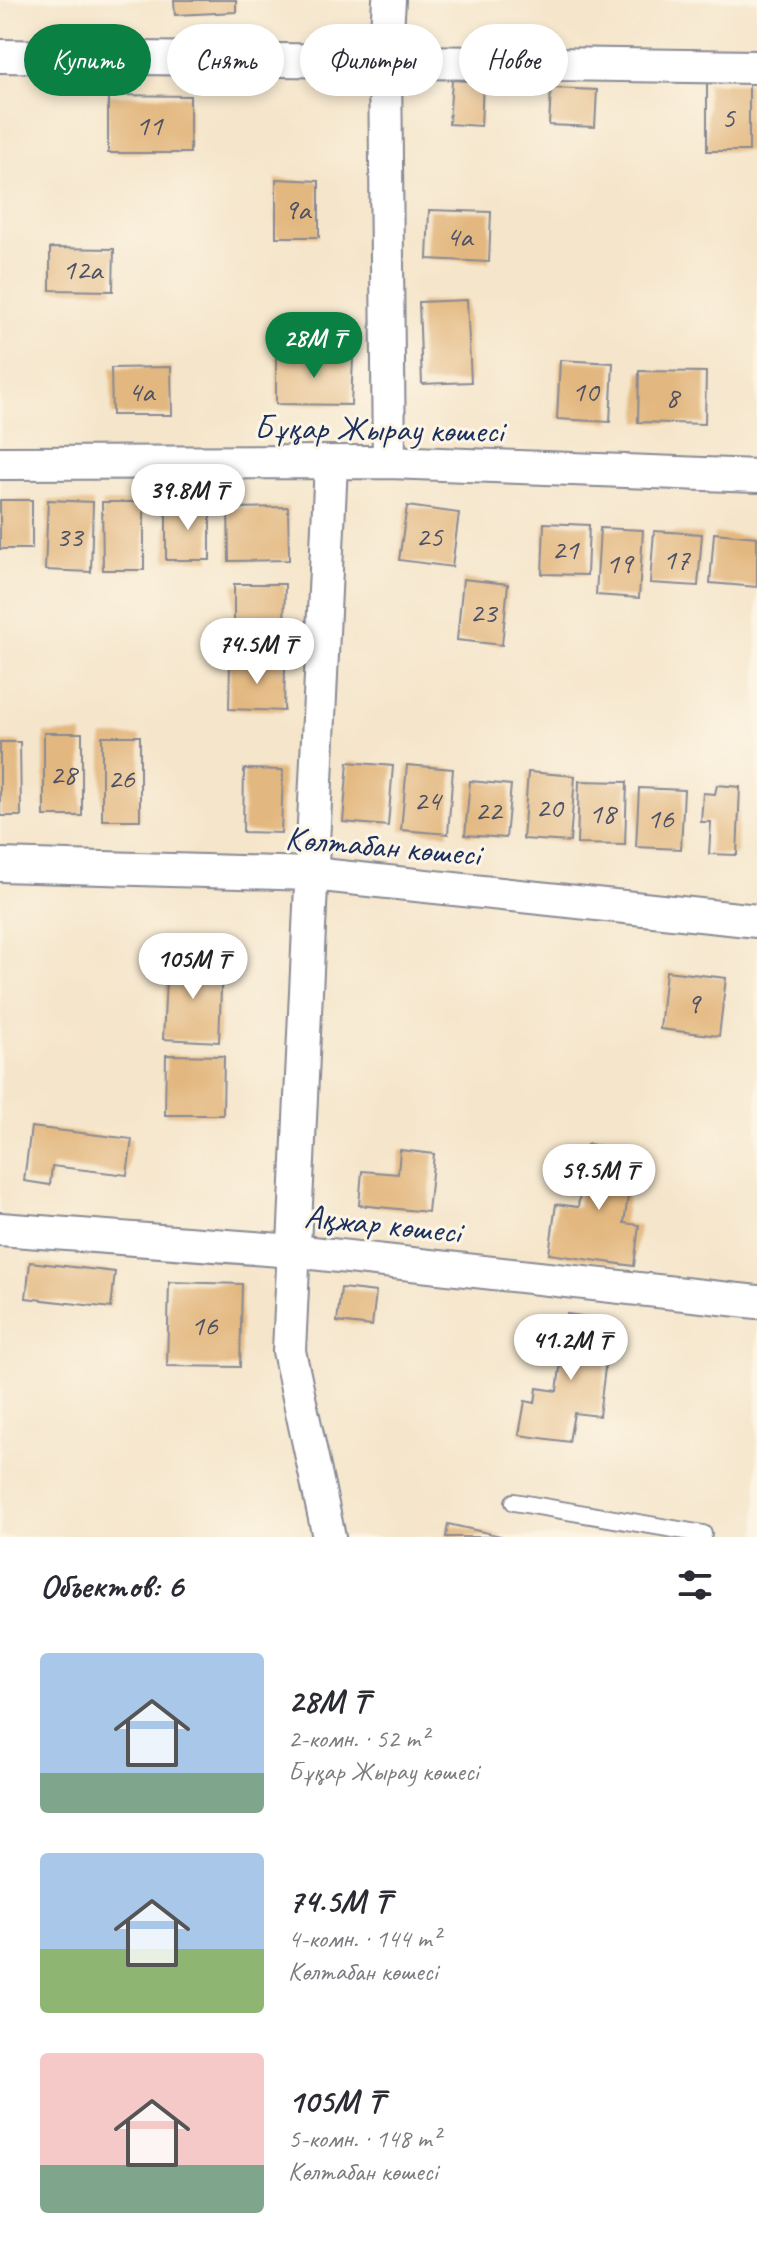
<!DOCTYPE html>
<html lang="ru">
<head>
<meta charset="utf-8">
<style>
	:root { --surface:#fff; --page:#f2f2f3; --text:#2b2b33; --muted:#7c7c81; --accent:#0b8043 }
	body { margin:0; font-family:Caveat,sans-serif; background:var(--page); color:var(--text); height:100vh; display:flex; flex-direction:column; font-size:30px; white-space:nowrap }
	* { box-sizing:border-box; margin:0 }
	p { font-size:26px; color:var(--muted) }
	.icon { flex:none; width:44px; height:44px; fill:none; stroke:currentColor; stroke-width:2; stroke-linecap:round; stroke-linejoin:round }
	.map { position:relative; height:1537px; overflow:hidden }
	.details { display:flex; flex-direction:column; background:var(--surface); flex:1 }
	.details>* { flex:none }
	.top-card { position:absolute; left:24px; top:24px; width:710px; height:72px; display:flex; gap:16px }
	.price { position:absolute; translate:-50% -68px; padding:0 18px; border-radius:28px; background:#fff; color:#222; font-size:26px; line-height:52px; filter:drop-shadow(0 2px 4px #0008) }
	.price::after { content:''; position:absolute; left:50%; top:48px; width:24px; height:18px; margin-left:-12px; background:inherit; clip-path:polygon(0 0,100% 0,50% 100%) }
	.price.on { background:var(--accent); color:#fff }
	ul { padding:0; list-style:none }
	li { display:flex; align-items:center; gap:24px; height:200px; padding:0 40px }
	li span { display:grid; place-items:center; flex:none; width:224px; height:160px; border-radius:8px; color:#555 }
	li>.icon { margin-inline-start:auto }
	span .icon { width:96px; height:96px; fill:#fffc; stroke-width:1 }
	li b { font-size:34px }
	h2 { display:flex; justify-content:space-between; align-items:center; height:96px; padding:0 40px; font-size:34px }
	.tag { padding:0 28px; border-radius:36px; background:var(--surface); box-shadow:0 4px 12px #0003; font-size:28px; line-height:72px }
	.tag.on { background:var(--accent); color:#fff }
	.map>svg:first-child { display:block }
	.building { fill:#e3b880 }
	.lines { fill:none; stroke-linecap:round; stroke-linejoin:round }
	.lane-casing { stroke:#888a94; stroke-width:20 }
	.street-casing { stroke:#888a94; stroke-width:36 }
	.lane { stroke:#fff; stroke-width:16 }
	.street { stroke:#fff; stroke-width:32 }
	.labels { text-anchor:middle; stroke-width:6; stroke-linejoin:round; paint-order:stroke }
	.number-label { font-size:30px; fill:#4d5166 }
	.street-label { font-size:34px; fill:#1b2f5e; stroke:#fcf5e5 }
</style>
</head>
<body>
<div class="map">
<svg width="757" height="1537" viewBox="0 0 757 1537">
	<rect width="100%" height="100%" fill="#fcf5e5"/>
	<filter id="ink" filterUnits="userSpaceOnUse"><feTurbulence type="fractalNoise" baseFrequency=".0125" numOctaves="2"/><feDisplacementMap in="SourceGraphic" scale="16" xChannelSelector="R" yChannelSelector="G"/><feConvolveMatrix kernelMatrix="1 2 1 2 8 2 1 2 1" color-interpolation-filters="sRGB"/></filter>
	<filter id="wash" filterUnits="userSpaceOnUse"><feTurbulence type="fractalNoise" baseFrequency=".006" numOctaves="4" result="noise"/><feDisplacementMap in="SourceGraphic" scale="32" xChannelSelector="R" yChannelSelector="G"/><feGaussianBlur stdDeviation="1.8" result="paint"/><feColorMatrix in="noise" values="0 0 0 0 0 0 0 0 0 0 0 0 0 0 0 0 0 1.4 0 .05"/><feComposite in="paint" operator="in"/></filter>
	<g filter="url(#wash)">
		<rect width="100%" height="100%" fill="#f5e5ca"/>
		<g id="blocks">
			<g class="building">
				<polygon points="174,0 236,0 236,12 175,15"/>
				<polygon points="452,80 483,82 481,126 449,124"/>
				<rect x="707" y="83" width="42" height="68"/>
				<polygon points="551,88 597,90 595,127 549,125"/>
				<polygon points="108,95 190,96 190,153 108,153"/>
				<polygon points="276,179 319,181 319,237 276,237"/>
				<polygon points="429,210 491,212 489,262 427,259"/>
				<polygon points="50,248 114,249 113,291 50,290"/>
				<polygon points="467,300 471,382 422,384 419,302"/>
				<polygon points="276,355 353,358 351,405 276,404"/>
				<polygon points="560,360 613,363 610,422 557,419"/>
				<polygon points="171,367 172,415 112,415 111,368"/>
				<polygon points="639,371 706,372 705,424 638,422"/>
				<rect x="0" y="500" width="32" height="49"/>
				<polygon points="48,500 93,502 91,572 45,570"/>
				<polygon points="102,502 144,502 144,570 103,570"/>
				<rect x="166" y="505" width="44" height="55"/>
				<polygon points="407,506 459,513 452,567 399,560"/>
				<polygon points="288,507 289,560 229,561 228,508"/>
				<polygon points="544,523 589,525 587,575 542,574"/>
				<polygon points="600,528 643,530 639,598 596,595"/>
				<polygon points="654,531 702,534 698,586 650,583"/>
				<polygon points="714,533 757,537 757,587 710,583"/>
				<polygon points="463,579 508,584 502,645 457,640"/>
				<polygon points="234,584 285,584 284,630 234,630"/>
				<polygon points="230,662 285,663 284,711 229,709"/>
				<rect x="44" y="733" width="38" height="83"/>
				<rect x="102" y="736" width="38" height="84"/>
				<polygon points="0,742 20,742 21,816 0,816"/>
				<polygon points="348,762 393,766 388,826 343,822"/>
				<polygon points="407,765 453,769 448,834 401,830"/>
				<polygon points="244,769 283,770 281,833 243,832"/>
				<polygon points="528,772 575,776 570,842 523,839"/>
				<polygon points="470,781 511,785 506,838 465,835"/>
				<polygon points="579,781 627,782 625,845 577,844"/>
				<polygon points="717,785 740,787 737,855 709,854 711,822 701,822 703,793 715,794"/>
				<polygon points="639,788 684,790 681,849 636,847"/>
				<polygon points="167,960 222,963 219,1042 163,1039"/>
				<polygon points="666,971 726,978 719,1036 660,1029"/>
				<polygon points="166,1055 224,1056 223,1115 165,1115"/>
				<polygon points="31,1127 132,1139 127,1175 52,1166 50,1185 24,1181"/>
				<polygon points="587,1144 635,1151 624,1223 639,1225 634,1266 549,1254 556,1204 578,1207"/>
				<polygon points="400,1150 434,1154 428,1212 359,1205 362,1171 398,1174"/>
				<polygon points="30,1262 115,1272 111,1308 26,1298"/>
				<polygon points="169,1282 242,1284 240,1367 167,1366"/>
				<polygon points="341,1288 376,1292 372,1326 337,1322"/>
				<polygon points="567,1314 611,1320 599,1416 574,1413 569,1442 519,1435 525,1401 535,1403 537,1388 557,1391"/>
				<polygon points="448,1524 501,1536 501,1537 446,1537"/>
			</g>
		</g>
	</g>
	<g filter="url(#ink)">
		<use href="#blocks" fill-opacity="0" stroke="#888a94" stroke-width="2"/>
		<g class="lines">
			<g class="lane-casing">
				<polyline id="lane" points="514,1502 703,1534 702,1537"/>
			</g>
			<g class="street-casing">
				<g id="street">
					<polyline points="389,0 385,61 389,462"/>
					<polyline points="0,56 757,67"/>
					<polyline points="0,463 389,462 757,476"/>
					<polyline points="0,865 312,874 757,921"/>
					<polyline points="0,1229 294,1251 757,1302"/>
					<polyline points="329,1537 289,1351 331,464"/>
				</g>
			</g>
			<use href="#lane" class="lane"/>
			<use href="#street" class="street"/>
		</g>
	</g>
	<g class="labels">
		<g class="number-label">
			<text x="728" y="127">5</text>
			<text x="149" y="135">11</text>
			<text x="297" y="219">9а</text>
			<text x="459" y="246">4а</text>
			<text x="82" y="279">12а</text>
			<text x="141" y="401">4а</text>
			<text x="585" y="401">10</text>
			<text x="672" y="407">8</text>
			<text x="69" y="546">33</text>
			<text x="429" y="546">25</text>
			<text x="565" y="559">21</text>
			<text x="676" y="569">17</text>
			<text x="619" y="573">19</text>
			<text x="483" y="622">23</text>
			<text x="63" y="784">28</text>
			<text x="121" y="788">26</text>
			<text x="427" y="810">24</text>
			<text x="549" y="817">20</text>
			<text x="488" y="820">22</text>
			<text x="602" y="823">18</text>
			<text x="660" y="828">16</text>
			<text x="693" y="1013">9</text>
			<text x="204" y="1335">16</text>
		</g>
		<g class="street-label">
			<text transform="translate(379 428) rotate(1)" y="12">Бұқар Жырау көшесі</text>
			<text transform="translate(383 845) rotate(5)" y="12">Көлтабан көшесі</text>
			<text transform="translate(383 1223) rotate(6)" y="12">Ақжар көшесі</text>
		</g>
	</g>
</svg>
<b class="price on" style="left:314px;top:380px">28M ₸</b>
<b class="price" style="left:188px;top:532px">39.8M ₸</b>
<b class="price" style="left:257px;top:686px">74.5M ₸</b>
<b class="price" style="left:193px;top:1001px">105M ₸</b>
<b class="price" style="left:599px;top:1212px">59.5M ₸</b>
<b class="price" style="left:571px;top:1382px">41.2M ₸</b>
<div class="top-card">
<a class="tag on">Купить</a>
<a class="tag">Снять</a>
<a class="tag">Фильтры</a>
<a class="tag">Новое</a>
</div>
</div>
<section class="details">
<h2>Объектов: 6<svg class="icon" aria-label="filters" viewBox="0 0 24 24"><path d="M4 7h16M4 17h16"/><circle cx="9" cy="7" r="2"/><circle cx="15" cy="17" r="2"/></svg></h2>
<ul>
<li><span style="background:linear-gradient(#a9c7e8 75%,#7fa58c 0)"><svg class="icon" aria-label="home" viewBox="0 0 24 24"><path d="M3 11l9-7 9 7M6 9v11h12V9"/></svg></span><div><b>28M ₸</b><p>2-комн. · 52 m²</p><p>Бұқар Жырау көшесі</p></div></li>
<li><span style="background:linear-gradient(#a9c7e8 60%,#8fb573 0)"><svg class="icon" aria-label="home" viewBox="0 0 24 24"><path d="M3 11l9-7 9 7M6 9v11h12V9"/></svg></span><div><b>74.5M ₸</b><p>4-комн. · 144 m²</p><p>Көлтабан көшесі</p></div></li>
<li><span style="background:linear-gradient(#f6c9c9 70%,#7fa58c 0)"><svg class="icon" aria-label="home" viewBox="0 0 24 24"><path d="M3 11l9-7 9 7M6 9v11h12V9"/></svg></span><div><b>105M ₸</b><p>5-комн. · 148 m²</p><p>Көлтабан көшесі</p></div></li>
</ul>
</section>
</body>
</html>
